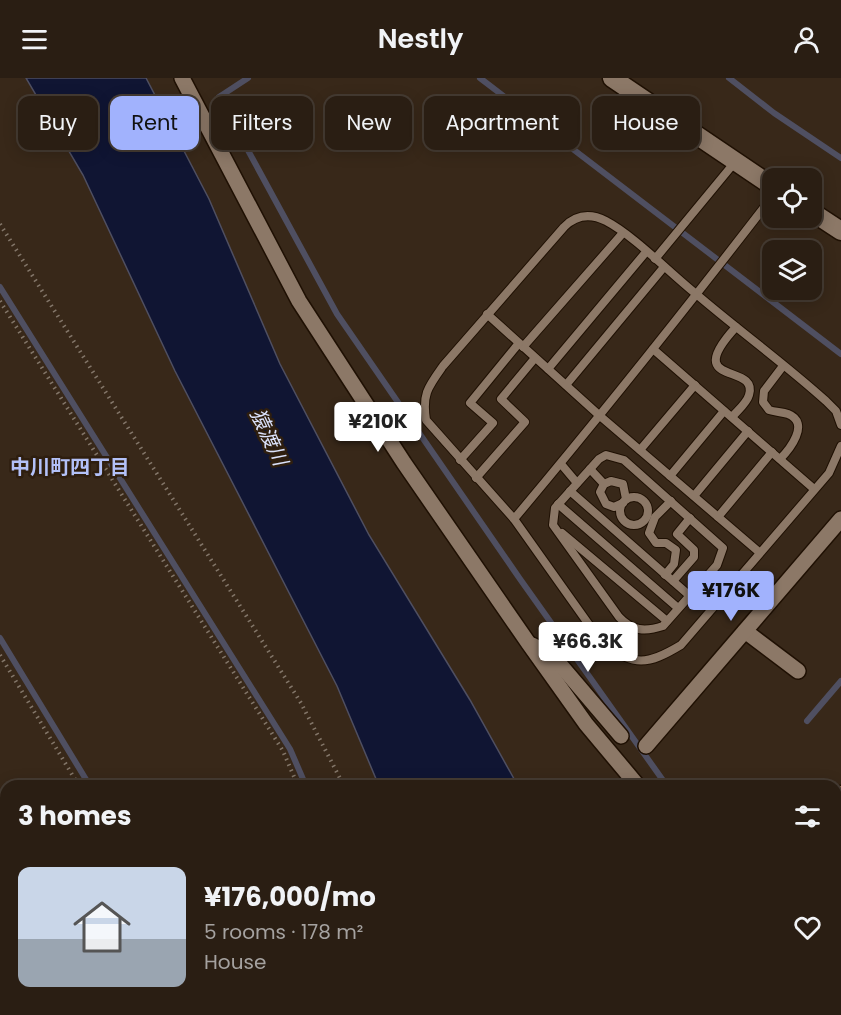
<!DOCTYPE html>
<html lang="en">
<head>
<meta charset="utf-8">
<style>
	:root { --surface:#2a1e13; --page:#32271c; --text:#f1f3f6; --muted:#a5a2a0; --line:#463c33; --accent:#a1b2fd }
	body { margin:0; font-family:Poppins,"Noto Sans JP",sans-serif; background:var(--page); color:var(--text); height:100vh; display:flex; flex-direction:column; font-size:22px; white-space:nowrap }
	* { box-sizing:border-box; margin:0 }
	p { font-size:20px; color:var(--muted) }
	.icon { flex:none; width:33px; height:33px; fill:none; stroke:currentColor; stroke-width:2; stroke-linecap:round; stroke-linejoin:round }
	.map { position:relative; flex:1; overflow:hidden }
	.panel { position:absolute; left:0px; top:702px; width:842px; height:236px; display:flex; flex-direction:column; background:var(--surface); border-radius:18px 18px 0 0; box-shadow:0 3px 15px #0003,0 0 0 2px var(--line) }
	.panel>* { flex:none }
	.guide { position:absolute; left:18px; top:18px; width:806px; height:54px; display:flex; gap:12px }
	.tools { position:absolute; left:762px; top:90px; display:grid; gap:12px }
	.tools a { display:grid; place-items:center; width:60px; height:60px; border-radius:12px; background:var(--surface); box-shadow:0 3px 15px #0003,0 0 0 2px var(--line); font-size:30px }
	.price { position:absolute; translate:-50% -51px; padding:0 14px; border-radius:6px; background:#fff; color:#222; font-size:20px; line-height:39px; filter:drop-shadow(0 2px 3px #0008) }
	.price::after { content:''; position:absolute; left:50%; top:36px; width:18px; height:14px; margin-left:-9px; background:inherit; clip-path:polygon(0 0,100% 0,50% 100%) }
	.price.active { background:var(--accent); color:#111 }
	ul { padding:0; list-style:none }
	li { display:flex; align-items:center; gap:18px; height:150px; padding:0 18px }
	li+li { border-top:2px solid var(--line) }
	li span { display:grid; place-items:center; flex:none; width:168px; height:120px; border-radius:12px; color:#555 }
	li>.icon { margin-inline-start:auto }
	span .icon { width:72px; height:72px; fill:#fffc; stroke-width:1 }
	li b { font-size:26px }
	h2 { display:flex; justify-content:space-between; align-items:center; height:72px; padding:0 18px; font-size:26px }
	.pill { padding:0 21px; border-radius:12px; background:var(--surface); box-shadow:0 3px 15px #0003,0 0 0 2px var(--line); font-size:21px; line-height:54px }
	.pill.active { background:var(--accent); color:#111 }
	header { display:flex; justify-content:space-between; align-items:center; height:78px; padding:0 18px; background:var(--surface); font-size:27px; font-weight:600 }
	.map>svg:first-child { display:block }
	.water { fill:#101533; stroke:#4f4f61; stroke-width:1.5 }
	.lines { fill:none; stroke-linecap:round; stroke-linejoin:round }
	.stream { stroke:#4f4f61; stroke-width:6 }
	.river { stroke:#101533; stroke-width:34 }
	.lane-casing { stroke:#1f1003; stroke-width:10 }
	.street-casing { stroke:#1f1003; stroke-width:18 }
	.secondary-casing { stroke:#1f1003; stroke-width:21 }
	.primary-casing { stroke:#1f1003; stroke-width:21 }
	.path { stroke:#837669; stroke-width:4; stroke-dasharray:1.5 4.5; stroke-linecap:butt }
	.lane { stroke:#8c7867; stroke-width:8 }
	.street { stroke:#8c7867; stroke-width:15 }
	.secondary { stroke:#8c7867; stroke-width:18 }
	.primary { stroke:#ac7d4d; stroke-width:18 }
	.labels { text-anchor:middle; stroke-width:5; stroke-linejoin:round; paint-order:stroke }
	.water-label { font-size:20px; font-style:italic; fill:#dbe2fc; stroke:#2e1e0f }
	.neighbourhood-label { font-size:20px; font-weight:bold; fill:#b3c1f8; stroke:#2e1e0f }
</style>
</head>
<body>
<header><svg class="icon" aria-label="menu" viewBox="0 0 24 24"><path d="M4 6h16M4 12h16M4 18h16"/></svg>Nestly<svg class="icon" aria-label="person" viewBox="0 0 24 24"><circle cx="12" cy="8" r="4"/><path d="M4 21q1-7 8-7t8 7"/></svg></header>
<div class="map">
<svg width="841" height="937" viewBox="0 0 841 937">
	<rect width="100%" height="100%" fill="#382819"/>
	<g class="water">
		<polygon points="26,0 146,0 209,121 280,286 369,457 470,622 518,708 379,708 337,608 175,293 83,97"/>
		<polygon points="0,741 6,749 6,865 0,859"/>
		<polygon points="76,932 189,932 195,937 81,937"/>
		<polygon points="494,932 683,932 687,937 498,937"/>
	</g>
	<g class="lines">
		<g class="stream">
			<polyline points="248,0 219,19 337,236 520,501 667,708"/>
			<polyline points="480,0 841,276"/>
			<polyline points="729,0 774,35 841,80"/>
			<polyline points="0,209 290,671 306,708"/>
			<polyline points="0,560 90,708"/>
			<polyline points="807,643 841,603"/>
			<polyline points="212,932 218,937"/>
			<polyline points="412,932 415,937"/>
		</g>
		<polyline class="river" points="833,932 837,937"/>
		<g class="lane-casing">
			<g id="lane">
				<path d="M772,119C688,228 603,335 514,441L426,342C422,316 428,309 443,288L564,149C576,137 590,135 606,143C633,157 670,195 695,215C738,252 784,285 826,323L836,333L841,347"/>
				<polyline points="655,181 735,84"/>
				<polyline points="487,236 600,338 759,474"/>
				<polyline points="523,269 622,156"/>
				<polyline points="653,271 814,411"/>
				<polyline points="548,291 646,174"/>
				<polyline points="566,307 664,189"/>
				<path d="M732,339C737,333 747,325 749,317C759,284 680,310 736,249"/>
				<polyline points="640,372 695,307"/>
				<path d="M606,377L624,382L723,470L717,487L663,548C645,554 632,553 619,539L553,447L555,430L599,381Z"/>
				<path d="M780,381C789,372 811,345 788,336C782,334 775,334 769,332L763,324L764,313L783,288"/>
				<polyline points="460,382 493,345 470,325 519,265"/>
				<polyline points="561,386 577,405"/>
				<polyline points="590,391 604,406"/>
				<polyline points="670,398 724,333"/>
				<polyline points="476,400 525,344 501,321 535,280"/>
				<polyline points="570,413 690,518"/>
				<polyline points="694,418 748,353"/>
				<circle cx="634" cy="433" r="14"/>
				<polyline points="623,425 614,429 606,426 600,414 604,406 611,403 623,406 626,421"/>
				<polyline points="558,426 678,530"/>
				<polyline points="718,439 772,374"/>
				<path d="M514,441L602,565C634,589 648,587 681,567L829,395L841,368"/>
				<polyline points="562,455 667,543"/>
				<polyline points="665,497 674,486 676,472 666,465 656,465 649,455 655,439 671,423"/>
				<polyline points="673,503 694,479 694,472 677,456 690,440"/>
			</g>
		</g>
		<g class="street-casing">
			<g id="street">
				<polyline points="182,0 299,223 404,385 529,566 586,646 638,708"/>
				<polyline points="745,553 798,593"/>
				<polyline points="532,567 552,577 621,658"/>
				<polyline points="646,668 841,441"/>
				<polyline points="836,762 841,756"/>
				<polyline points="454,932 457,937"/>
				<polyline points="809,932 813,937"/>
			</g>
		</g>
		<g class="secondary-casing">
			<g id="secondary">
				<polyline points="612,0 772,108"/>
				<polyline points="812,134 841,153"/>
			</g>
		</g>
		<g class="primary-casing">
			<g id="primary">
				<polyline points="836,718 841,717"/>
				<polyline points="0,846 6,845"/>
			</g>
		</g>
		<g class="path">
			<polyline points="0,146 301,625 344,708"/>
			<polyline points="0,223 283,673 298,708"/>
			<polyline points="0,577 79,708"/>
			<polyline points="0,725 6,731"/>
			<polyline points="0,883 6,888"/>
			<polyline points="57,932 63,937"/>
			<polyline points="203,932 208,937"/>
			<polyline points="404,932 407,937"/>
		</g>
		<use href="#lane" class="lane"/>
		<use href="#street" class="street"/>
		<use href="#secondary" class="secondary"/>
		<use href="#primary" class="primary"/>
	</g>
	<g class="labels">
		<g class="water-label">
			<text transform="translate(269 359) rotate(65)" y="7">猿渡川</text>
		</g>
		<g class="neighbourhood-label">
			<text x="70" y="396">中川町四丁目</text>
		</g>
	</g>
</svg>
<div class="tools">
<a><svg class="icon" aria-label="locate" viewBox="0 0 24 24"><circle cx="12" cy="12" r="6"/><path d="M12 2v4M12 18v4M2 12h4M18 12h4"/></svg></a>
<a><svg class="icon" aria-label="layers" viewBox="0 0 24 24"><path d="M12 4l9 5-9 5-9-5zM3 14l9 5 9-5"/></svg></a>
</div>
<b class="price" style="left:378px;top:375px">¥210K</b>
<b class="price active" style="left:731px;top:544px">¥176K</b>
<b class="price" style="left:588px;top:595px">¥66.3K</b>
<div class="guide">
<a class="pill">Buy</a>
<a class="pill active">Rent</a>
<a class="pill">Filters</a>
<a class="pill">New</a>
<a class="pill">Apartment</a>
<a class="pill">House</a>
</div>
<section class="panel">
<h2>3 homes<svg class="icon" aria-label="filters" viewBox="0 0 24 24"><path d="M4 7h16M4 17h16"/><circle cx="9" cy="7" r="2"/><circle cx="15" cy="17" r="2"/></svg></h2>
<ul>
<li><span style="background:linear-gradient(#c9d6e8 60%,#9aa5b1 0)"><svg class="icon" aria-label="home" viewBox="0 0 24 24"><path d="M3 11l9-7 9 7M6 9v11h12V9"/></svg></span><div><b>¥176,000/mo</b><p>5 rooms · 178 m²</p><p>House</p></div><svg class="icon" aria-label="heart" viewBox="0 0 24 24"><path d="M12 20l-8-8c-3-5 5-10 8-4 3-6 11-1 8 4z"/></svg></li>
</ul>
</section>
</div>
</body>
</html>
